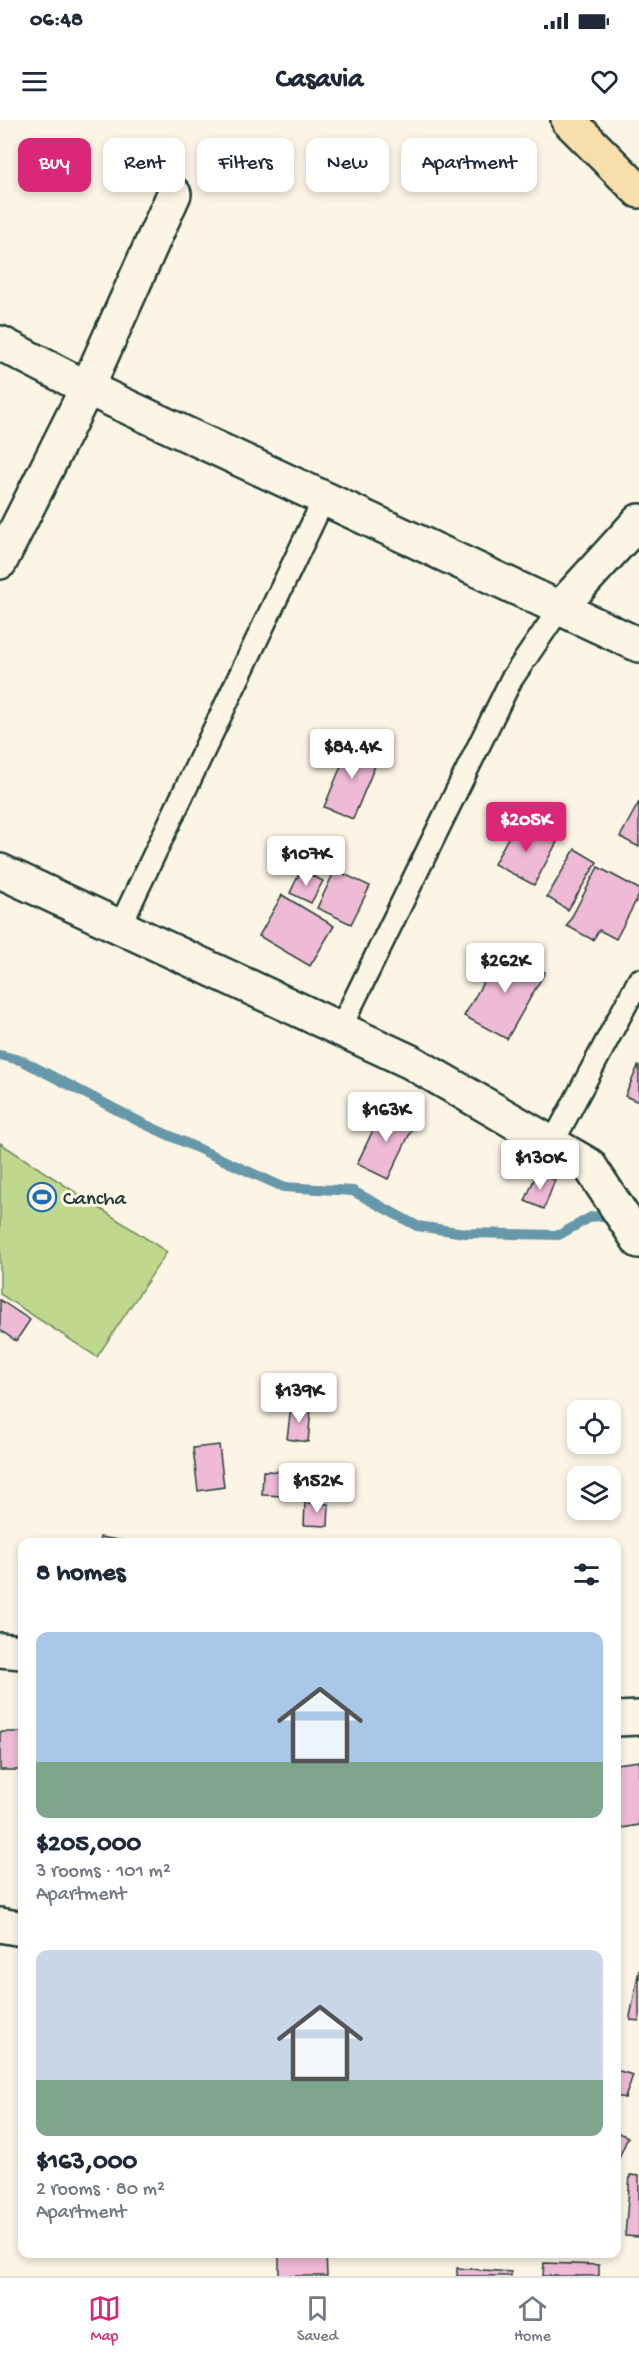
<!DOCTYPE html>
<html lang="en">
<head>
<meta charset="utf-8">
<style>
	:root { --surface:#fff; --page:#f6f6f7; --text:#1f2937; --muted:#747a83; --line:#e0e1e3; --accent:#db2777 }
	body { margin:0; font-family:"Gochi Hand",sans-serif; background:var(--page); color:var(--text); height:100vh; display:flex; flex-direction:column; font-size:22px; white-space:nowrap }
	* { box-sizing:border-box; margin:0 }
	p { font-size:20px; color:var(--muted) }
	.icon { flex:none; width:33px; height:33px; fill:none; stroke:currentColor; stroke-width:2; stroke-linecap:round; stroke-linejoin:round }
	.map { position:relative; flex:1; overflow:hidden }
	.drawer { position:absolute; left:18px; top:1418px; width:603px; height:720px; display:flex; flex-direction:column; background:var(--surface); border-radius:12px; box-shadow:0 3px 9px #0003 }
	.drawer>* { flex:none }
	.guide { position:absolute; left:18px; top:18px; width:603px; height:54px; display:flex; gap:12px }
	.controls { position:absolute; left:567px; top:1280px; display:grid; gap:12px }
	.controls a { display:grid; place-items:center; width:54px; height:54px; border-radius:12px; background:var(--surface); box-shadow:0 3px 9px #0003; font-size:30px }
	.price { position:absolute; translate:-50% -51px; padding:0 14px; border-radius:6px; background:#fff; color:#222; font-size:20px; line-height:39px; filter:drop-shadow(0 2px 3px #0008) }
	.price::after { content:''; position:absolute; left:50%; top:36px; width:18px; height:14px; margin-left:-9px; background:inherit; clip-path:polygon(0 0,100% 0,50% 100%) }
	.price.active { background:var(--accent); color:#fff }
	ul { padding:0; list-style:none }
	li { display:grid; align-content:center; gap:12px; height:318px; padding:0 18px }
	li span { display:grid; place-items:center; height:186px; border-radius:12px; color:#555 }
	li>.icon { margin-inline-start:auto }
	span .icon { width:108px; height:108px; fill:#fffc; stroke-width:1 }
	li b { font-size:26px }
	h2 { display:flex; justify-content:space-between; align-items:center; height:72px; padding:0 18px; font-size:26px }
	.chip { padding:0 21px; border-radius:12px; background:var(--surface); box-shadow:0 3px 9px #0003; font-size:21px; line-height:54px }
	.chip.active { background:var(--accent); color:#fff }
	.status { display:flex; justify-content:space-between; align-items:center; height:42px; padding:0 30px; background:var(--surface); direction:ltr }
	.status svg { height:16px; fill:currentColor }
	header { display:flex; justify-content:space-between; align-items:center; height:78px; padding:0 18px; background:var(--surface); font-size:27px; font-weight:700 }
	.dock { display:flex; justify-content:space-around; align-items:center; height:84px; border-top:2px solid var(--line); background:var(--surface); font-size:16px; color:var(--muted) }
	.dock a { display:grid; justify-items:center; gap:3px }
	.dock .active { color:var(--accent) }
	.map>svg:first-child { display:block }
	.green { fill:#c0d88e; stroke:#708a61; stroke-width:1.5 }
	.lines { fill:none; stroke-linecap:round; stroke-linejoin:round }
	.stream { stroke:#6698a9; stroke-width:10 }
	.building { fill:#efbad6; stroke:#1f3d34; stroke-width:1.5 }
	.service-casing { stroke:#1f3d34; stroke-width:26 }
	.minor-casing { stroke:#1f3d34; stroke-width:38 }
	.motorway-casing { stroke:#1f3d34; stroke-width:38 }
	.service { stroke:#fcf5e5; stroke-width:21 }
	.minor { stroke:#fcf5e5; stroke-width:33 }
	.motorway { stroke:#f8deab; stroke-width:33 }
	.labels { text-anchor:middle; stroke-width:6; stroke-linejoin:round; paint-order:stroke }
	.poi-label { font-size:21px; fill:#1f3d34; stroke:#fcf5e5; text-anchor:start }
</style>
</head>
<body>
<div class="status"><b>06:48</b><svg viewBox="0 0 49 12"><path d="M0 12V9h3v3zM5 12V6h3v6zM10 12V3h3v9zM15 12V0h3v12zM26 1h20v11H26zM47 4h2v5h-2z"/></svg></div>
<header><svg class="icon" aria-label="menu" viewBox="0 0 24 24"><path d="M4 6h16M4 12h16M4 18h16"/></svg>Casavia<svg class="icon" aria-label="heart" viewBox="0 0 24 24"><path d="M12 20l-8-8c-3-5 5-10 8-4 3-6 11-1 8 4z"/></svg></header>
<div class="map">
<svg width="639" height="2156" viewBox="0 0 639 2156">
	<rect width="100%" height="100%" fill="#fcf5e5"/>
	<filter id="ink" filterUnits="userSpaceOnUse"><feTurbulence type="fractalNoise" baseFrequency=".0167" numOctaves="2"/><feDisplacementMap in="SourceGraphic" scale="12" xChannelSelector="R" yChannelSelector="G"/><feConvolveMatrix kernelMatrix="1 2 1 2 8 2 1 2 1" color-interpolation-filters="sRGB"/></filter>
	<g filter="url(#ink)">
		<polygon class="green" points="0,1023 167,1132 97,1237 0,1174"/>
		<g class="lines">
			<polyline class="stream" points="0,935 23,941 142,1003 283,1067 353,1071 417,1106 465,1113 559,1115 591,1097 615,1094"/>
		</g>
		<g class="building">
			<polygon points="351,622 380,634 353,699 324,687"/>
			<polygon points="639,682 639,727 620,717"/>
			<polygon points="517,701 557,722 534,765 494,744"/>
			<polygon points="575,729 597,742 568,790 547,777"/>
			<polygon points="598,747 639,769 639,775 616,819 599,810 593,820 567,806"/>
			<polygon points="301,750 323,761 311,783 290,773"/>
			<polygon points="335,750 370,766 351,804 317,788"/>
			<polygon points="282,775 334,806 310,846 259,816"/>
			<polygon points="503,828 545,852 507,919 464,896"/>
			<polygon points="638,946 639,946 639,982 625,976"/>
			<polygon points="384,987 416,1001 388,1059 357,1044"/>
			<polygon points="537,1052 555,1060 544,1089 525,1081"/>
			<polygon points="0,1180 30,1200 16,1221 0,1210"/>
			<polygon points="291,1287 311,1289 308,1322 287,1319"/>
			<polygon points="219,1325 224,1367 198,1371 193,1328"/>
			<polygon points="263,1351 330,1353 329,1378 262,1375"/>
			<polygon points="305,1383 329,1384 328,1406 304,1405"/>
			<polygon points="100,1417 131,1422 99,1422"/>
			<rect x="0" y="1612" width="22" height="38"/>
			<polygon points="639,1641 639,1705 616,1709 616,1644"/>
			<polygon points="639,1850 639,1901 631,1900 630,1897"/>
			<polygon points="616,1950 633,1955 625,1978 616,1976"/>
			<polygon points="616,2012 628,2017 616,2045"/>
			<polygon points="630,2055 639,2056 639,2117 625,2116"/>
			<polygon points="279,2133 326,2133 327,2156 279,2156"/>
			<polygon points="544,2143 599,2145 599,2156 543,2156"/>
			<polygon points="457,2148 511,2152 511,2156 457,2156"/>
		</g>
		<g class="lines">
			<g class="service-casing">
				<g id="service">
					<polyline points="120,806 324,379"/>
					<polyline points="340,909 511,560 560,488"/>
					<polyline points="552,1024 639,860"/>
				</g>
			</g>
			<g class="minor-casing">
				<g id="minor">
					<polyline points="0,223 87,268 639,525"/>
					<polyline points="0,442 87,268 174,74"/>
					<polyline points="560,488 639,401"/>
					<polyline points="0,751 411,942 589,1045 639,1121"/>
					<polyline points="0,1530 22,1532"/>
					<polyline points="616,1599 639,1598"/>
					<polyline points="0,1805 22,1809"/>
				</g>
			</g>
			<g class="motorway-casing">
				<polyline id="motorway" points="568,0 639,71"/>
			</g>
			<use href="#service" class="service"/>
			<use href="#minor" class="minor"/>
			<use href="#motorway" class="motorway"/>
		</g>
	</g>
	<defs>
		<g id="stadium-ring" transform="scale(1.5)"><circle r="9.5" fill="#fcf5e5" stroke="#1f6fb2" stroke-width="1.5"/><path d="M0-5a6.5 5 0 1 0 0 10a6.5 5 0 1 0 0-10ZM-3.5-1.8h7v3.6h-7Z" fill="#1f6fb2"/></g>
	</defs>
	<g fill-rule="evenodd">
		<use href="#stadium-ring" x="42" y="1077"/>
	</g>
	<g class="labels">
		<g class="poi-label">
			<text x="63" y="1084">Cancha</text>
		</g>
	</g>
</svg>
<div class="controls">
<a><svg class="icon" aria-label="locate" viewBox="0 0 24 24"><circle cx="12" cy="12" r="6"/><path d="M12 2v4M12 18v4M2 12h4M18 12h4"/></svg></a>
<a><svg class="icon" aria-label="layers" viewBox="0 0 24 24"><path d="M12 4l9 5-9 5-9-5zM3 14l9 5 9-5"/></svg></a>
</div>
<b class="price" style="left:352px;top:660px">$84.4K</b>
<b class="price active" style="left:526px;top:733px">$205K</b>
<b class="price" style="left:306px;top:767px">$107K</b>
<b class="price" style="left:505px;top:874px">$262K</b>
<b class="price" style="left:386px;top:1023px">$163K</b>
<b class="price" style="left:540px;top:1071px">$130K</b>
<b class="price" style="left:299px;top:1304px">$139K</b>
<b class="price" style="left:317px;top:1394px">$152K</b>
<div class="guide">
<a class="chip active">Buy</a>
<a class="chip">Rent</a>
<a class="chip">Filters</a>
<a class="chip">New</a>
<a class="chip">Apartment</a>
</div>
<section class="drawer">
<h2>8 homes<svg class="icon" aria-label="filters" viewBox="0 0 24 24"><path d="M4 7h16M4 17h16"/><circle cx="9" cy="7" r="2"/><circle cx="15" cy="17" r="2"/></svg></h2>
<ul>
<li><span style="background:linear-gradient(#a9c7e8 70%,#7fa58c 0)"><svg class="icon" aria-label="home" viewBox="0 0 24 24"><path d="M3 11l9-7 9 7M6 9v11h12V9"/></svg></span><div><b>$205,000</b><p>3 rooms · 101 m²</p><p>Apartment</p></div></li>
<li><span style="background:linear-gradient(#c9d6e8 70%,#7fa58c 0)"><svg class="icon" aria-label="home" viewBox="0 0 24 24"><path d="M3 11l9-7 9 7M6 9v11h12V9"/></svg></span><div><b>$163,000</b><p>2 rooms · 80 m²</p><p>Apartment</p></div></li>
</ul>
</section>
</div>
<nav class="dock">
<a class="active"><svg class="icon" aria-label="map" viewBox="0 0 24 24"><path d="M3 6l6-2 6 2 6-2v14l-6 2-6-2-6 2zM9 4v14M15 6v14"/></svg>Map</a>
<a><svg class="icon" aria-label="saved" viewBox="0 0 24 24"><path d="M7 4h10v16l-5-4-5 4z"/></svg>Saved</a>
<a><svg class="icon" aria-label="home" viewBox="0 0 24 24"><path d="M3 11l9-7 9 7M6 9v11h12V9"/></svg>Home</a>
</nav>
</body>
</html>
